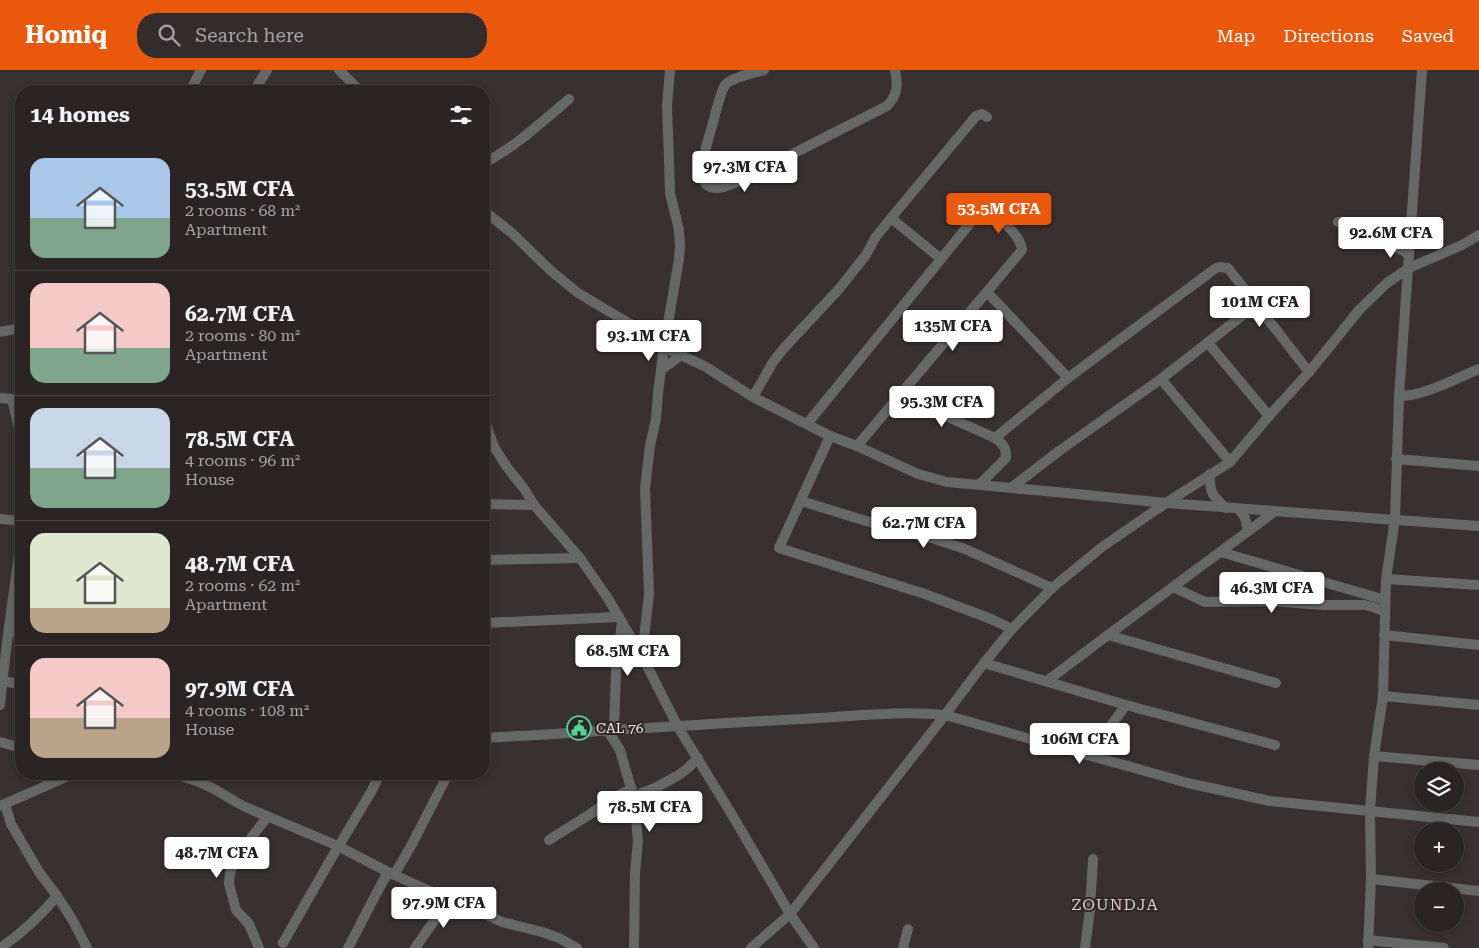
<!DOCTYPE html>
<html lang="en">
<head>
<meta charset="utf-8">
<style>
	:root { --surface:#2a2425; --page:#322c2d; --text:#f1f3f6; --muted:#a5a4a7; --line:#464142; --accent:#ea580c }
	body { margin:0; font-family:"Roboto Serif",serif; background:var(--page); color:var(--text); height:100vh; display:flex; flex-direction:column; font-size:19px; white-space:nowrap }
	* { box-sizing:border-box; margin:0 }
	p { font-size:16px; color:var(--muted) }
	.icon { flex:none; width:28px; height:28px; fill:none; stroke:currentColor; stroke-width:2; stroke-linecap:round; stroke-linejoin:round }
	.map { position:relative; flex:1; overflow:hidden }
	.sheet { position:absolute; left:15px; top:15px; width:475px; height:695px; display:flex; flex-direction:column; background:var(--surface); border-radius:20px; box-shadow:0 2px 8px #0003,0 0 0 1px var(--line) }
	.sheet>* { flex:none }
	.buttons { position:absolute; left:1414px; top:692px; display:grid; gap:10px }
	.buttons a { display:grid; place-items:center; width:50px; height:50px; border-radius:50%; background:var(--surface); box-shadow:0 2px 8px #0003,0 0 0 1px var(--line); font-size:25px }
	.price { position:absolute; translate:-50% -42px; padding:0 11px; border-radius:5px; background:#fff; color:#222; font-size:16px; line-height:32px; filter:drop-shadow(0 1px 2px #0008) }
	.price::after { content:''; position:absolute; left:50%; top:30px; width:15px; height:11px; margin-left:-8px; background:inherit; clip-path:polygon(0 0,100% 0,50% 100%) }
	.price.current { background:var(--accent); color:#fff }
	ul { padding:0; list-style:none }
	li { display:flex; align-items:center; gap:15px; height:125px; padding:0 15px }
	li+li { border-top:1px solid var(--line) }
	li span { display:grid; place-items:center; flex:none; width:140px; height:100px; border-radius:15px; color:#555 }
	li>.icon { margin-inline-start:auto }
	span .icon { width:60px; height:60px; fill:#fffc; stroke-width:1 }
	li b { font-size:21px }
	h2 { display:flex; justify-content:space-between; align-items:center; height:60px; padding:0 15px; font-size:21px }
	header { display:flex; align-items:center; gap:30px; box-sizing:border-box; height:70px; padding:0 25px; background:var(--accent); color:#fff }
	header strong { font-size:24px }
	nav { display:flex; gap:28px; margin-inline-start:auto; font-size:18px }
	.search { width:350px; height:45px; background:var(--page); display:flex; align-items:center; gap:12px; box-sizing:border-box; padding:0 18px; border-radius:20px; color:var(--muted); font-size:19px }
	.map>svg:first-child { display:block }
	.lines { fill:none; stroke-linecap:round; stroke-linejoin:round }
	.minor { stroke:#656866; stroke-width:10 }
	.labels { text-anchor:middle; stroke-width:4; stroke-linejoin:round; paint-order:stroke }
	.poi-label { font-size:14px; fill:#ede8e9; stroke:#2e2627; text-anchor:start }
	.quarter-label { font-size:16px; letter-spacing:1px; fill:#d9cfd0; stroke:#2e2627 }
</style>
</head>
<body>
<header>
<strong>Homiq</strong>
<div class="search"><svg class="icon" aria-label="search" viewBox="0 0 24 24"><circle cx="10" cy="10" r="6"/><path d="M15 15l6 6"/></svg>Search here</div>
<nav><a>Map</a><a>Directions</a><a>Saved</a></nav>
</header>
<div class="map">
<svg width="1479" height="878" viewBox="0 0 1479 878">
	<rect width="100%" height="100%" fill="#383031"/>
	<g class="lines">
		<g class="minor">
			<polyline points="339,0 360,21"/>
			<path d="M764,0C754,3 732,7 725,15C720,23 715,46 712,56C709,69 690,116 715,118C722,119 730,115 737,112L887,36C898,25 898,14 895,0"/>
			<polyline points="190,21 201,0"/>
			<polyline points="254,21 267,0"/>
			<path d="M484,93C515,77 542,52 569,29"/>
			<polyline points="484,141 512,163 550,200 578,223 632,255 664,277 706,297 753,327 830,366 857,376 918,404 947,412 1077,424 1166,433 1479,456"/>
			<polyline points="891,148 941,189"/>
			<polyline points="1338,152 1368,152 1377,153 1388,161 1398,178 1409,184"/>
			<polyline points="987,222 1068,308"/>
			<polyline points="0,262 21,258"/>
			<polyline points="1208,273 1269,346"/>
			<polyline points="661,300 680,286"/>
			<polyline points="1161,309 1230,392"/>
			<path d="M899,325L995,368C1003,373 1007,379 1006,388L979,415"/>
			<path d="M1399,326C1422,327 1457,308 1479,299"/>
			<polyline points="753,327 773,292 784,278 839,219 866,185 875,168 891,148 976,46 982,44 987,47"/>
			<polyline points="0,328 11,329 13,333 21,366"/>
			<polyline points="484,349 494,377 507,397 525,420 534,435 580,488 607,527 642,586 678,657 731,743 790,844 814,878"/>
			<path d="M807,354L980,141L984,139H988C999,148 1021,165 1022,180L857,376"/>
			<polyline points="830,366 779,478 925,524 991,549 1012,559"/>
			<polyline points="995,368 1068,308 1216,198 1220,197 1228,198 1309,302"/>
			<polyline points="484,377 494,377"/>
			<polyline points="1396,389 1479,396"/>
			<path d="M1210,404C1209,422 1213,427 1226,438"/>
			<polyline points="1011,418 1059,381 1161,309 1257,234"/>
			<polyline points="801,431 886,457 935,469 965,479 1052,518"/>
			<polyline points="484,434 534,435"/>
			<polyline points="1239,439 1245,448 1248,460"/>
			<polyline points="0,449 21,451"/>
			<polyline points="1221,482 1385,530"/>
			<polyline points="484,490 580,488"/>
			<polyline points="1386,509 1479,515"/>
			<polyline points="1173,517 1205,532 1269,531 1323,535 1365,535 1373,537 1385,542"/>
			<polyline points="484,553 619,547"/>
			<polyline points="10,560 21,564"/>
			<polyline points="1108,565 1276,613"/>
			<polyline points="1384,565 1479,575"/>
			<polyline points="642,586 649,524 645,418 650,376 656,349 658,323 664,277 679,189 680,176 679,160 670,123 669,91 667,36 670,0"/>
			<polyline points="617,592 644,590"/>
			<polyline points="984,593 1126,635 1275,675"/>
			<polyline points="2,611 21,614"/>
			<polyline points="1047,611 1108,565 1274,442"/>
			<polyline points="1383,626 1479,635"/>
			<path d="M0,635C5,579 14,524 21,469"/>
			<polyline points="614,660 616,600 622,552"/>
			<polyline points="608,661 620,680 634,729 638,771 635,803 634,878"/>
			<path d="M484,668C590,662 696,654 802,649C850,647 897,640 945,645L1188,713L1270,731L1479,752"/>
			<polyline points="0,672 21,678"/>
			<polyline points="1093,685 1104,665 1126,635"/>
			<polyline points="1374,686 1479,695"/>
			<polyline points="175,704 197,711 214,719 243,736 338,776 388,802 425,819 452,829 502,852 542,862 559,868 577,878"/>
			<polyline points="5,734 11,754 39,802 57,826 72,849 87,878"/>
			<polyline points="634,734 642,723 655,718 677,706 687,699 698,688"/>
			<polyline points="0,736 73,704"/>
			<polyline points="549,770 595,741 612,728 632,719"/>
			<polyline points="394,805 411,776 448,704"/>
			<polyline points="1371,809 1479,821"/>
			<polyline points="1368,870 1444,878"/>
			<polyline points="283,873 328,794 371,722 380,704"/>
			<path d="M0,878C21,864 41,845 57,826"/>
			<polyline points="259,878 249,854 236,840 229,814 230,803 234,793 244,777 267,747"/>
			<polyline points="348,878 375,826 388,802"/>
			<polyline points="415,878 434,851 445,826"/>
			<polyline points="751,878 790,844 945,645 984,593 1012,559 1052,518 1102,477 1166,433 1230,392 1269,346 1309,302 1360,239 1387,213 1409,198 1462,175 1479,165"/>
			<polyline points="903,878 908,859"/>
			<polyline points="1085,878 1090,839 1093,789"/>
			<polyline points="1368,878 1371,809 1370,741 1374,686 1383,626 1386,509 1395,449 1399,326 1422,0"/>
		</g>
	</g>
	<defs>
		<g id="civic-ring" transform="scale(1.25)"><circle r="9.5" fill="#2e2627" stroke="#54d396" stroke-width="1.5"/><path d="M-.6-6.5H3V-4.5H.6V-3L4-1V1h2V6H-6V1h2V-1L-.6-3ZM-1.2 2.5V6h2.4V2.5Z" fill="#54d396"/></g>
	</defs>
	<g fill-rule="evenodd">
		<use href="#civic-ring" x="579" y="658"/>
	</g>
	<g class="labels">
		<g class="poi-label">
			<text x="596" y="663">CAL 76</text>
		</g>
		<g class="quarter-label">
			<text x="1115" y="840">ZOUNDJA</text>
		</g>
	</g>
</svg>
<div class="buttons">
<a><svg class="icon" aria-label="layers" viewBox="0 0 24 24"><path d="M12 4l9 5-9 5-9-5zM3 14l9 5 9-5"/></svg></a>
<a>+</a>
<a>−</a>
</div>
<b class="price" style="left:745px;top:123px">97.3M CFA</b>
<b class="price current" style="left:999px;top:165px">53.5M CFA</b>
<b class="price" style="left:1391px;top:189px">92.6M CFA</b>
<b class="price" style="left:1260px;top:258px">101M CFA</b>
<b class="price" style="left:953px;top:282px">135M CFA</b>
<b class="price" style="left:649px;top:292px">93.1M CFA</b>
<b class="price" style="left:942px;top:358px">95.3M CFA</b>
<b class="price" style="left:924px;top:479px">62.7M CFA</b>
<b class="price" style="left:1272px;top:544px">46.3M CFA</b>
<b class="price" style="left:628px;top:607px">68.5M CFA</b>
<b class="price" style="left:1080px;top:695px">106M CFA</b>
<b class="price" style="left:650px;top:763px">78.5M CFA</b>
<b class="price" style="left:217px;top:809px">48.7M CFA</b>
<b class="price" style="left:444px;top:859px">97.9M CFA</b>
<section class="sheet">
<h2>14 homes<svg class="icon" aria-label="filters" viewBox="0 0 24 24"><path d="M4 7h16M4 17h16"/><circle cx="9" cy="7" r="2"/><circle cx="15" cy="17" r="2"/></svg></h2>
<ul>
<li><span style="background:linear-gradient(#a9c7e8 60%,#7fa58c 0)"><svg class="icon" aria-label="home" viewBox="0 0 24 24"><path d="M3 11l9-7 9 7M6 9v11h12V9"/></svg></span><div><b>53.5M CFA</b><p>2 rooms · 68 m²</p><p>Apartment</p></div></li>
<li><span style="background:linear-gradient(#f6c9c9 65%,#7fa58c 0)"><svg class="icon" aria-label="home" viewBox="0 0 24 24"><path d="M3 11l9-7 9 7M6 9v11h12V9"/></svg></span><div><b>62.7M CFA</b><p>2 rooms · 80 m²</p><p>Apartment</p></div></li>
<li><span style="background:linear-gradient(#c9d6e8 60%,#7fa58c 0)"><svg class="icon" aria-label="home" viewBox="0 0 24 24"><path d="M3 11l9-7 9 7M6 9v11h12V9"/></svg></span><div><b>78.5M CFA</b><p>4 rooms · 96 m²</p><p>House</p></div></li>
<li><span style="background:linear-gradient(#dfe7d0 75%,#b9a48a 0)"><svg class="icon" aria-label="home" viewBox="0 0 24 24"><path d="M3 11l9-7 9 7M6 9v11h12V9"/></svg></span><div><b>48.7M CFA</b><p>2 rooms · 62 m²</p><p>Apartment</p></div></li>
<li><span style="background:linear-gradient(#f6c9c9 60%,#b9a48a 0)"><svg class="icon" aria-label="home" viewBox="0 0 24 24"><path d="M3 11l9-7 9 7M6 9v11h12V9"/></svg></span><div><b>97.9M CFA</b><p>4 rooms · 108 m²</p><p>House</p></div></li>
</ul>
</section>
</div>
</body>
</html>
